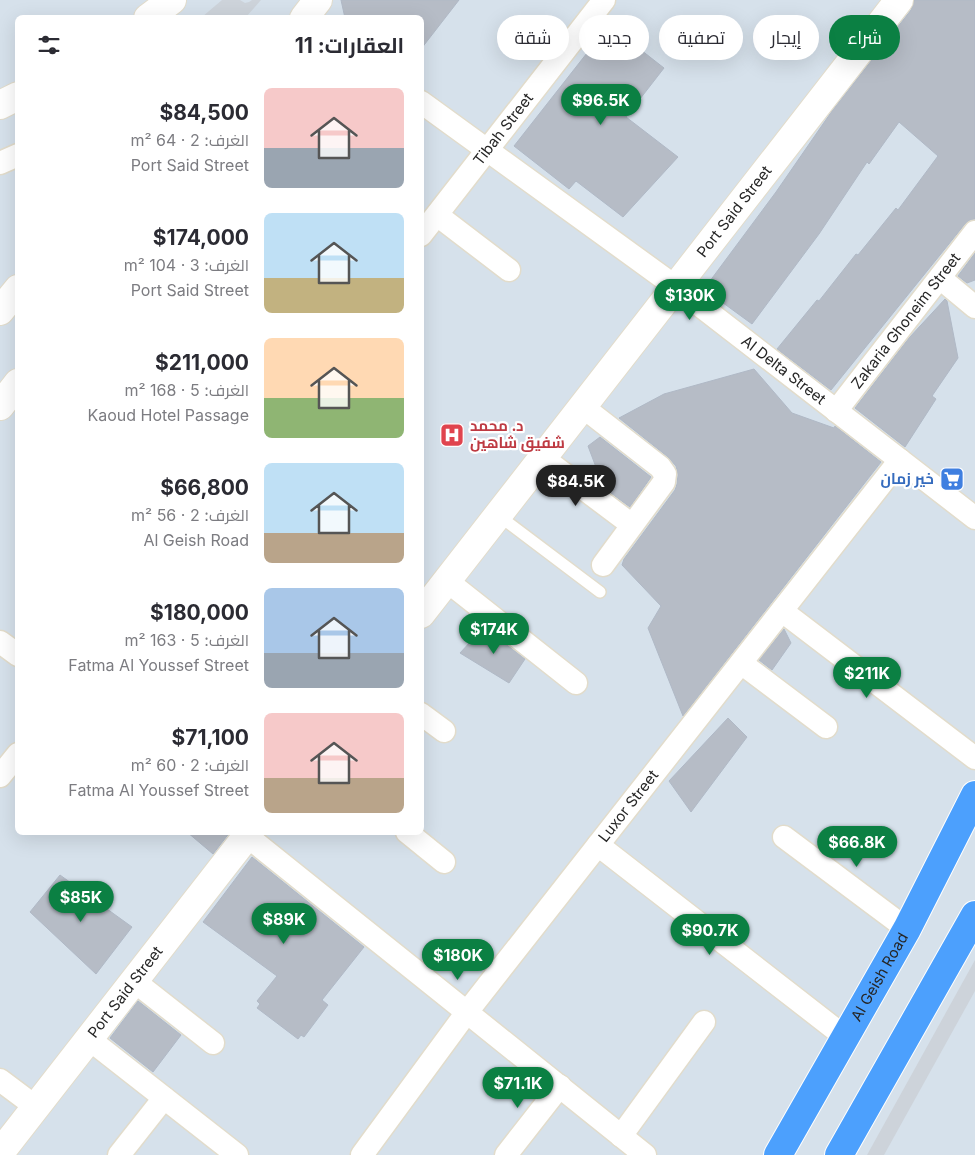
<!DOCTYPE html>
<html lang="ar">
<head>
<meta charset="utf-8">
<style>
	:root { --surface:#fff; --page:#f2f2f3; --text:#2b2b33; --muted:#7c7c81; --accent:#0b8043 }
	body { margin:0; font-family:Inter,Cairo,sans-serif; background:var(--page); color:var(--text); direction:rtl; height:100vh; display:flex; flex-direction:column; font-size:19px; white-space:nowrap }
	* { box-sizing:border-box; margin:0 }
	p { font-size:16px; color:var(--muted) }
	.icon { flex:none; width:28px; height:28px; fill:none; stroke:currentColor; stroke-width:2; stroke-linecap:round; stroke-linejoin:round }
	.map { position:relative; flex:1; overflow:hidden; direction:ltr }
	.details { position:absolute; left:15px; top:15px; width:409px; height:820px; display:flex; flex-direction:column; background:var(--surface); border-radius:8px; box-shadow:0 5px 20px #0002; direction:rtl }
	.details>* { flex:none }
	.top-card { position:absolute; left:439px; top:15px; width:461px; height:45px; direction:rtl; display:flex; gap:10px }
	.price { position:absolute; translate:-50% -42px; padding:0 11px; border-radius:18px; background:var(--accent); color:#fff; font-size:16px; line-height:32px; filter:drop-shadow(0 1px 2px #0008) }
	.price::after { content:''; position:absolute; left:50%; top:30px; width:15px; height:11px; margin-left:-8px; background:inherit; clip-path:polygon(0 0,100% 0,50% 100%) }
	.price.current { background:#222; color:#fff }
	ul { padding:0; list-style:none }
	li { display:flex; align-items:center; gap:15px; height:125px; padding:0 20px }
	li span { display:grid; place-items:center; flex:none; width:140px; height:100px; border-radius:8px; color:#555 }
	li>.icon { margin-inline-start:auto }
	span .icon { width:60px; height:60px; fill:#fffc; stroke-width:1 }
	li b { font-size:21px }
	h2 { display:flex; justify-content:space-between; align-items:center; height:60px; padding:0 20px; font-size:21px }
	.chip { padding:0 18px; border-radius:22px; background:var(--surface); box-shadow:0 5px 20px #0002; font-size:18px; line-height:45px }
	.chip.current { background:var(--accent); color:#fff }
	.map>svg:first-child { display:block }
	.plaza { fill:#cdd3da }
	.building { fill:#b6bcc6; stroke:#b0b9c6 }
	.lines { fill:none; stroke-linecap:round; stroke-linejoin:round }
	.service-casing { stroke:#e2dccb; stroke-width:14 }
	.minor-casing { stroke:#e2dccb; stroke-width:25 }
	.tertiary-casing { stroke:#e2dccb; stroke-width:30 }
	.secondary-casing { stroke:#e2dccb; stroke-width:30 }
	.trunk-casing { stroke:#fff; stroke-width:30 }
	.service { stroke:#fff; stroke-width:11 }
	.minor { stroke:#fff; stroke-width:22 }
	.tertiary { stroke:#fff; stroke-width:28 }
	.secondary { stroke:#fff; stroke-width:28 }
	.trunk { stroke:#4ca0fd; stroke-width:28 }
	.labels { text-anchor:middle; stroke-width:4.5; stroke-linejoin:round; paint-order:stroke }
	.street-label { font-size:15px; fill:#262626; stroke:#fff }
	.health-label { font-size:15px; font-weight:bold; fill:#be3a42; stroke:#fff; text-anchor:start }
	.shop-label { font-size:15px; font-weight:bold; fill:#366cbe; stroke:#fff; text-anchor:end }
</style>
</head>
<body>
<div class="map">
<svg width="975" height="1155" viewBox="0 0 975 1155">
	<rect width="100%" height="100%" fill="#d6e1eb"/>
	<g class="plaza">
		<polygon points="222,0 240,0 245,3 249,2 252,0 261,0 246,17 202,17"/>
		<polygon points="975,960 975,991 884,1155 867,1155"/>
	</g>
	<g class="building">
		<polygon points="341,0 459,0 421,49 421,18 345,18"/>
		<polygon points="914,0 975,0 975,219 970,220 965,224 831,390 777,349 817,300 819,301 856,254 858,255 896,208 898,210 938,156 899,122 869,164 867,162 819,234 752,324 704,289 776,192 832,111 911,10"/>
		<polygon points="609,25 664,68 626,117 678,157 623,217 576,181 569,189 514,146"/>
		<polygon points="975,253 975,280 967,283 958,276"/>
		<polygon points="945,299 947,301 958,358 932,396 936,399 905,447 855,408 909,338"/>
		<polygon points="754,369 792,413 834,428 835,426 881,462 683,716 648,628 661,606 622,565 624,559 675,490 677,484 678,475 676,466 668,457 619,418 664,394"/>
		<polygon points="600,437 651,477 630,507 608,491 602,483 588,446"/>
		<polygon points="484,627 525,659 509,683 460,653"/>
		<polygon points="784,629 791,643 772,670 759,660"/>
		<polygon points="728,718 747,737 691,812 669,781"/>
		<polygon points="187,832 230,832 213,854"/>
		<polygon points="252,857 364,947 322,1000 328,1005 304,1037 301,1035 298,1039 257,1008 260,1004 257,1001 277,976 203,922"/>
		<polygon points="60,875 132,927 96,974 30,912"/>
		<polygon points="138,1001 181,1035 153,1072 110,1038"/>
	</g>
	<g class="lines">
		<g class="service-casing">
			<polyline id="service" points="498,515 600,592"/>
		</g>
		<g class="minor-casing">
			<g id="minor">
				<path id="s1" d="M421,102L676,287L975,518"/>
				<polyline points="0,163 18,155"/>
				<polyline points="437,215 509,270"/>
				<path id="s2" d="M421,235L604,0"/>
				<polyline points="940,278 975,307"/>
				<polyline points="583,407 660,467 665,474 664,482 603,565"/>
				<path id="s3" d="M836,411L975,232"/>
				<polyline points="543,458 632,525"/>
				<polyline points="447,581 576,683"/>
				<polyline points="782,611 975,758"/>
				<polyline points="0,642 18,655"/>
				<polyline points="741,663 826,727"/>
				<polyline points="421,714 444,731"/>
				<polyline points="0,776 18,754"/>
				<polyline points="407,832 444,862"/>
				<polyline points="247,836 645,1155"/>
				<polyline points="784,837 907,929"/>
				<polyline points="598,845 845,1037"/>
				<polyline points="134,981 213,1043"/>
				<polyline points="89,1039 237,1155"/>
				<polyline points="0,1080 36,1107"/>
				<polyline points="621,1136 704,1022"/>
				<polyline points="119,1155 164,1098"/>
				<path id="s4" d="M362,1155L467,1012L900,460"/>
				<polyline points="506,1155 560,1086"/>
			</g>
		</g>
		<g class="tertiary-casing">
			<g id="tertiary">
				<polyline points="148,18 172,0"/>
				<polyline points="304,18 318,0"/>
				<polyline points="0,105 18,96"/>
				<polyline points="0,311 18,289"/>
				<polyline points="0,406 18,383"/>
			</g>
		</g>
		<g class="secondary-casing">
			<g id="secondary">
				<path id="s5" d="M421,614L899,0"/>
				<path id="s6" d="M0,1153L250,832"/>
			</g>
		</g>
		<g class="trunk-casing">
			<g id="trunk">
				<path id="s7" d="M778,1155L907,929L975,795"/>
				<polyline points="839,1155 975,915"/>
			</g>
		</g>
		<use href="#service" class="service"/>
		<use href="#minor" class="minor"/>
		<use href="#tertiary" class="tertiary"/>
		<use href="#secondary" class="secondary"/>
		<use href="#trunk" class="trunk"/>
	</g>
	<defs>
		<g id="hospital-square" transform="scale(1.25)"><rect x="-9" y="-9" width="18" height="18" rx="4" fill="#e0444e" stroke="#fff"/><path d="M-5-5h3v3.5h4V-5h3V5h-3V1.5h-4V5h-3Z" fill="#fff"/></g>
		<g id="supermarket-square" transform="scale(1.25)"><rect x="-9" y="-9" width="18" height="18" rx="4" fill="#3f7fe0" stroke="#fff"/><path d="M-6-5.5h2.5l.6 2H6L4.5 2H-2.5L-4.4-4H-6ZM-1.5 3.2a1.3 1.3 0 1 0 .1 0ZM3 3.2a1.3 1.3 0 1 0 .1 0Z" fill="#fff"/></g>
	</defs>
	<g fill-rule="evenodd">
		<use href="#hospital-square" x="452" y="435"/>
		<use href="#supermarket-square" x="952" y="479"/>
	</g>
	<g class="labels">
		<g class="street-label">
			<text dy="5" stroke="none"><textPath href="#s2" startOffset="134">Tibah Street</textPath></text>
			<text dy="5" stroke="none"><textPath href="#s5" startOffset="510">Port Said Street</textPath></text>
			<text dy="5" stroke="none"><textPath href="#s3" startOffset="114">Zakaria Ghoneim Street</textPath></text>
			<text dy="5" stroke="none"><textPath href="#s1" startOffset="451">Al Delta Street</textPath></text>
			<text dy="5" stroke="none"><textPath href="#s4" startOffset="439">Luxor Street</textPath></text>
			<text dy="5" stroke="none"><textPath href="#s7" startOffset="205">Al Geish Road</textPath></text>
			<text dy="5" stroke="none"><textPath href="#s6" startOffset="204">Port Said Street</textPath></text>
		</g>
		<g class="health-label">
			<text x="470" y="431">د. محمد<tspan x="470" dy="17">شفيق شاهين</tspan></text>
		</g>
		<g class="shop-label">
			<text x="934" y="484">خير زمان</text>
		</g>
	</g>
</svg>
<b class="price" style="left:601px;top:126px">$96.5K</b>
<b class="price" style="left:690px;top:321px">$130K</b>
<b class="price current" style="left:576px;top:507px">$84.5K</b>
<b class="price" style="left:494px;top:655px">$174K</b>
<b class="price" style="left:867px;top:699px">$211K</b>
<b class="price" style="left:857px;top:868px">$66.8K</b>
<b class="price" style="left:81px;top:923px">$85K</b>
<b class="price" style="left:284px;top:945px">$89K</b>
<b class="price" style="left:710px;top:956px">$90.7K</b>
<b class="price" style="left:458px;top:981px">$180K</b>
<b class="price" style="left:518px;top:1109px">$71.1K</b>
<div class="top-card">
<a class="chip current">شراء</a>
<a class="chip">إيجار</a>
<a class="chip">تصفية</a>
<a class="chip">جديد</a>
<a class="chip">شقة</a>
</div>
<section class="details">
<h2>العقارات: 11<svg class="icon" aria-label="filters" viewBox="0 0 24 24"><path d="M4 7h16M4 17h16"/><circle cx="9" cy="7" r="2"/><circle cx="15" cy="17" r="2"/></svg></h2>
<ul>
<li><span style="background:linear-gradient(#f6c9c9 60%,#9aa5b1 0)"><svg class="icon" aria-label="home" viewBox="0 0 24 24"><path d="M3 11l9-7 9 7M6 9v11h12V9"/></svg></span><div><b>$84,500</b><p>الغرف: 2 · 64 m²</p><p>Port Said Street</p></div></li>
<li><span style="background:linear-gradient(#bfe0f5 65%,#c2b280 0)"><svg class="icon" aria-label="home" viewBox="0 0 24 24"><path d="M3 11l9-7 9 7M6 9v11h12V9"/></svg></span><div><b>$174,000</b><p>الغرف: 3 · 104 m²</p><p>Port Said Street</p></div></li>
<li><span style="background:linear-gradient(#ffd9b3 60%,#8fb573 0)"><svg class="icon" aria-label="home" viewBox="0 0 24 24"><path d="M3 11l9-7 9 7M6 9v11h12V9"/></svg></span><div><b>$211,000</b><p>الغرف: 5 · 168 m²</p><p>Kaoud Hotel Passage</p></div></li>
<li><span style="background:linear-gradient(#bfe0f5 70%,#b9a48a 0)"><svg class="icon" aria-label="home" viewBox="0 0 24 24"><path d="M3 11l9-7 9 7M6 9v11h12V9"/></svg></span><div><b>$66,800</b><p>الغرف: 2 · 56 m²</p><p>Al Geish Road</p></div></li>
<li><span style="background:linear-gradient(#a9c7e8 65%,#9aa5b1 0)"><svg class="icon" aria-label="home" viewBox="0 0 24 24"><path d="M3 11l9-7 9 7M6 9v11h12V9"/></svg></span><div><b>$180,000</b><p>الغرف: 5 · 163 m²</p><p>Fatma Al Youssef Street</p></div></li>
<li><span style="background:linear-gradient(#f6c9c9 65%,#b9a48a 0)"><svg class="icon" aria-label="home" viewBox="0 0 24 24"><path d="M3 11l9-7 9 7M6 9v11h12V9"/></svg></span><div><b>$71,100</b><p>الغرف: 2 · 60 m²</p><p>Fatma Al Youssef Street</p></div></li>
</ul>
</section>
</div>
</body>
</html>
